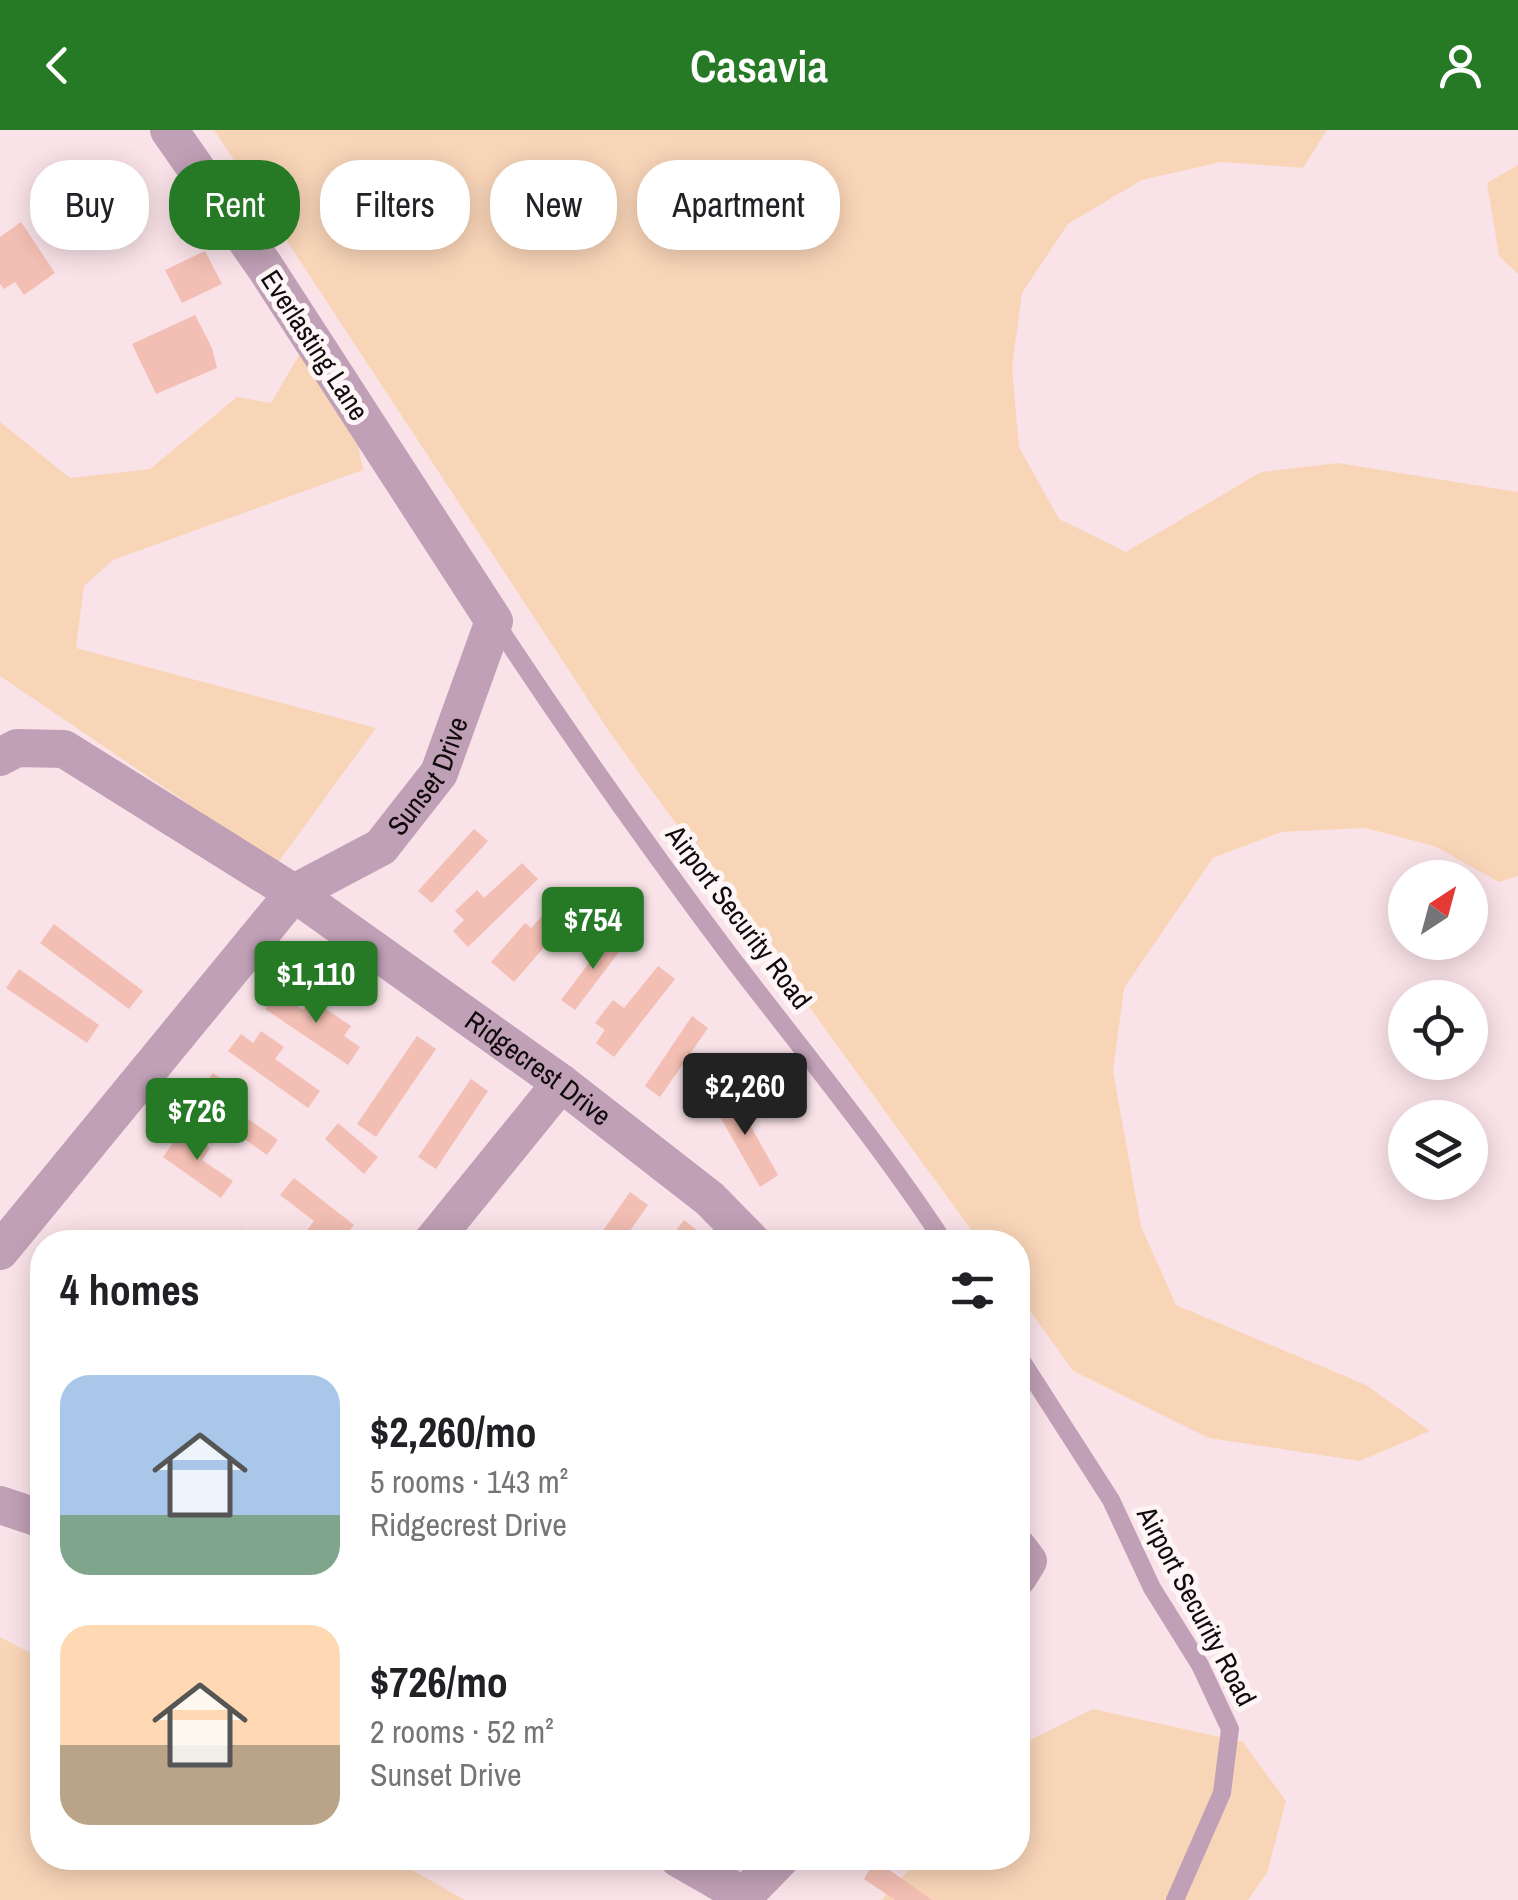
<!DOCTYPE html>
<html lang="en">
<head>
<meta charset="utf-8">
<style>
	:root { --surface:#fff; --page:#f2f2f2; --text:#202124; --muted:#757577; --accent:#267a26 }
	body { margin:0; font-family:"Archivo Narrow",sans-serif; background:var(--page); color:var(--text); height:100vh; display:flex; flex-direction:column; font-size:38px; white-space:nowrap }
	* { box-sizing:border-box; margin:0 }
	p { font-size:32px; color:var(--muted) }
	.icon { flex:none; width:55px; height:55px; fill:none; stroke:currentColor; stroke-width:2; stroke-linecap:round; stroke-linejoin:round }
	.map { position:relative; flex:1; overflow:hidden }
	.details { position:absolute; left:30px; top:1100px; width:1000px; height:640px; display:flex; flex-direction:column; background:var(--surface); border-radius:40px; box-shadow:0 5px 25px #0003 }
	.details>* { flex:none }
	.banner { position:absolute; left:30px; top:30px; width:1000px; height:90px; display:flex; gap:20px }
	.needle { width:65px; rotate:36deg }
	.tools { position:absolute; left:1388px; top:730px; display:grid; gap:20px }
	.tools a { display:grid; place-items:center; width:100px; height:100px; border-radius:50%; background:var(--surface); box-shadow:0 5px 25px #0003; font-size:50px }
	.price { position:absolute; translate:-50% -85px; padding:0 22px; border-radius:10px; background:var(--accent); color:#fff; font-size:32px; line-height:65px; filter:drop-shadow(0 2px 5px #0008) }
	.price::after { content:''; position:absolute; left:50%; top:60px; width:30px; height:22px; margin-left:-15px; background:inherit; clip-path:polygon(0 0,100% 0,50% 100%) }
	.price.on { background:#222; color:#fff }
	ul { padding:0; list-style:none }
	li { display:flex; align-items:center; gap:30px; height:250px; padding:0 30px }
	li span { display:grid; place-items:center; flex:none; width:280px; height:200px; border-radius:30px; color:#555 }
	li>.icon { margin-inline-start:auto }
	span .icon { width:120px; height:120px; fill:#fffc; stroke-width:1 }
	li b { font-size:42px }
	h2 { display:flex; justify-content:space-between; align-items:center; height:120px; padding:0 30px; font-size:42px }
	.chip { padding:0 35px; border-radius:40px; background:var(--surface); box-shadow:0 5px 25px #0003; font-size:35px; line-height:90px }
	.chip.on { background:var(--accent); color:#fff }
	header { display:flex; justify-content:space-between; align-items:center; height:130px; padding:0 30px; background:var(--accent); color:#fff; font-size:45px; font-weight:600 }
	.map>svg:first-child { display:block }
	.green { fill:#f9d5b8 }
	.building { fill:#f3beb3 }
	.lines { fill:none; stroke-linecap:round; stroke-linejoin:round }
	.lane { stroke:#c0a0b6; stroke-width:18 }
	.street { stroke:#c0a0b6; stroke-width:38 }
	.labels { text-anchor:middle; stroke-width:10; stroke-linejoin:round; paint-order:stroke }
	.street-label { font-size:28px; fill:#110a0c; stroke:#fef5f6 }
</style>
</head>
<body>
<header><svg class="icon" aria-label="back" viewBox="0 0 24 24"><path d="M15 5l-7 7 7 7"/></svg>Casavia<svg class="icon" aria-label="person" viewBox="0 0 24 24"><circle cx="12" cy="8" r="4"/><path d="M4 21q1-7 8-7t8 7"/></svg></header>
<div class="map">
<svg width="1518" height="1770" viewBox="0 0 1518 1770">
	<rect width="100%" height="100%" fill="#fae3e8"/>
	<g class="green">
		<polygon points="214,0 1327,0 1303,38 1221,32 1142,50 1068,94 1022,163 1012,237 1019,317 1059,389 1126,422 1261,342 1338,333 1518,362 1518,746 1499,752 1434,716 1365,698 1281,702 1213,728 1124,858 1113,941 1141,1096 1176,1175 1366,1255 1430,1301 1360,1331 1209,1308 1073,1241 1018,1164 1018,1112 980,1112 610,603"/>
		<polygon points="1518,35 1518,144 1499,126 1487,53"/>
		<polygon points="302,220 350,278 363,340 113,430 84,456 76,518 376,598 277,734 0,546 0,292 70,348 150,339 237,267 271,273"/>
		<polygon points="0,1507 42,1529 42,1728 391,1728 465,1770 0,1770"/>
		<polygon points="1093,1579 1243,1612 1286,1671 1267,1743 1248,1770 881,1770 920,1728 1018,1728 1018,1621 1026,1612"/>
	</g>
	<g class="building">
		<polygon points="21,92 55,143 24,165 15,152 4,159 0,154 0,107"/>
		<polygon points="205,121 222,154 182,173 165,140"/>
		<polygon points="195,185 212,218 217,238 156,264 132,214"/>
		<polygon points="474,699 488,711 432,773 418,761"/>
		<polygon points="522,733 538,749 468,817 453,801 464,790 455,781 477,760 484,768"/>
		<polygon points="562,764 578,778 514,852 491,832 525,793 531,798"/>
		<polygon points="54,794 143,861 129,879 40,813"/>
		<polygon points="611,804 625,814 575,880 561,870"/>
		<polygon points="658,836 675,849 614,927 596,913 605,900 595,893 613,870 624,878"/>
		<polygon points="19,839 99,895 87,913 6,858"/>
		<polygon points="276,862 303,880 311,869 351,896 344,906 360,917 348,935 265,879"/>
		<polygon points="692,886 708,898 660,967 645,956"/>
		<polygon points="261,901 284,917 275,929 320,961 308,978 228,921 241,904 253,913"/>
		<polygon points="417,906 436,919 376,1007 357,994"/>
		<polygon points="213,943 244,965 234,979 278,1010 267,1025 192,973"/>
		<polygon points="471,949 488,961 436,1039 418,1027"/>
		<polygon points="730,959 778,1045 760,1057 711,971"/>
		<polygon points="338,993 378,1027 364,1044 325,1009"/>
		<polygon points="183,999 210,1018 202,1030 233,1051 221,1068 163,1027"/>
		<polygon points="294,1048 354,1095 341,1112 320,1112 306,1102 314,1091 280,1065"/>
		<polygon points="630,1062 648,1075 622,1112 595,1112"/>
		<polygon points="684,1090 712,1112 678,1112 671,1107"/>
		<polygon points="241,1099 261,1112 232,1112"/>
		<polygon points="875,1730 932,1770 895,1770 864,1749"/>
	</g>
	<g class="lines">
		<g class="lane">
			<path d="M495,492C570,606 649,718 731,827C803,921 879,1013 944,1112"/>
			<polyline points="1018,1225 1111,1370 1152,1458 1200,1535 1230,1599 1222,1663 1175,1770"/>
		</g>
		<g class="street">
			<path id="s1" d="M0,627L17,618L64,619L294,763L561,953L710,1069L752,1112"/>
			<polyline points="432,1112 561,953"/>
			<path id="s2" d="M0,1121L294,763L381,717L439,643L494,491L265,137L169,0"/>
			<polyline points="0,1375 42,1389"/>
			<polyline points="1018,1418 1028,1431 1018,1447"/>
			<polyline points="678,1728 744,1766 781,1728"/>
		</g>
	</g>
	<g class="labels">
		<g class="street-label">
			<text transform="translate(315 215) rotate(57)" y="10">Everlasting Lane</text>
			<text dy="10" stroke="none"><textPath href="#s2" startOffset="648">Sunset Drive</textPath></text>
			<text transform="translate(739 787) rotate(53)" y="10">Airport Security Road</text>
			<text dy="10" stroke="none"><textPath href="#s1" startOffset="638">Ridgecrest Drive</textPath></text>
			<text transform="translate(1197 1476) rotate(62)" y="10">Airport Security Road</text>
		</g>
	</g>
</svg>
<div class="tools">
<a><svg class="needle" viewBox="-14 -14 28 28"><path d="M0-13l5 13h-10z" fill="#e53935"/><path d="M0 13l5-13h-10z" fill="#757577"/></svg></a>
<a><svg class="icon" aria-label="locate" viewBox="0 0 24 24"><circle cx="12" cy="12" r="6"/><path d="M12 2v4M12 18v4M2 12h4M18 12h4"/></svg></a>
<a><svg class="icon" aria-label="layers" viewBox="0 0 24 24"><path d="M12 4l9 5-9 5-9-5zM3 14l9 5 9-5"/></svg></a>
</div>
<b class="price" style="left:593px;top:842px">$754</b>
<b class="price" style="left:316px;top:896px">$1,110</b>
<b class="price on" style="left:745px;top:1008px">$2,260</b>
<b class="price" style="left:197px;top:1033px">$726</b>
<div class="banner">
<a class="chip">Buy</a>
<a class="chip on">Rent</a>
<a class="chip">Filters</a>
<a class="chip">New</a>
<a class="chip">Apartment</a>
</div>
<section class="details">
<h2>4 homes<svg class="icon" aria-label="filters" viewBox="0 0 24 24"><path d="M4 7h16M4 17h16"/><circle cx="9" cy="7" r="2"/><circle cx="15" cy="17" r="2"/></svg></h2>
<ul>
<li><span style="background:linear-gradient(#a9c7e8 70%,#7fa58c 0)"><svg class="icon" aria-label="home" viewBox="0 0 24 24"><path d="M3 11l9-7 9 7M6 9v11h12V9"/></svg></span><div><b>$2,260/mo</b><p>5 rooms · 143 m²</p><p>Ridgecrest Drive</p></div></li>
<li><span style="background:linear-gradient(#ffd9b3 60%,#b9a48a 0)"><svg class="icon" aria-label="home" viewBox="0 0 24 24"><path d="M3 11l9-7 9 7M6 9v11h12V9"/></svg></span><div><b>$726/mo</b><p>2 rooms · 52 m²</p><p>Sunset Drive</p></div></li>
</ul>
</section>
</div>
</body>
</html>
